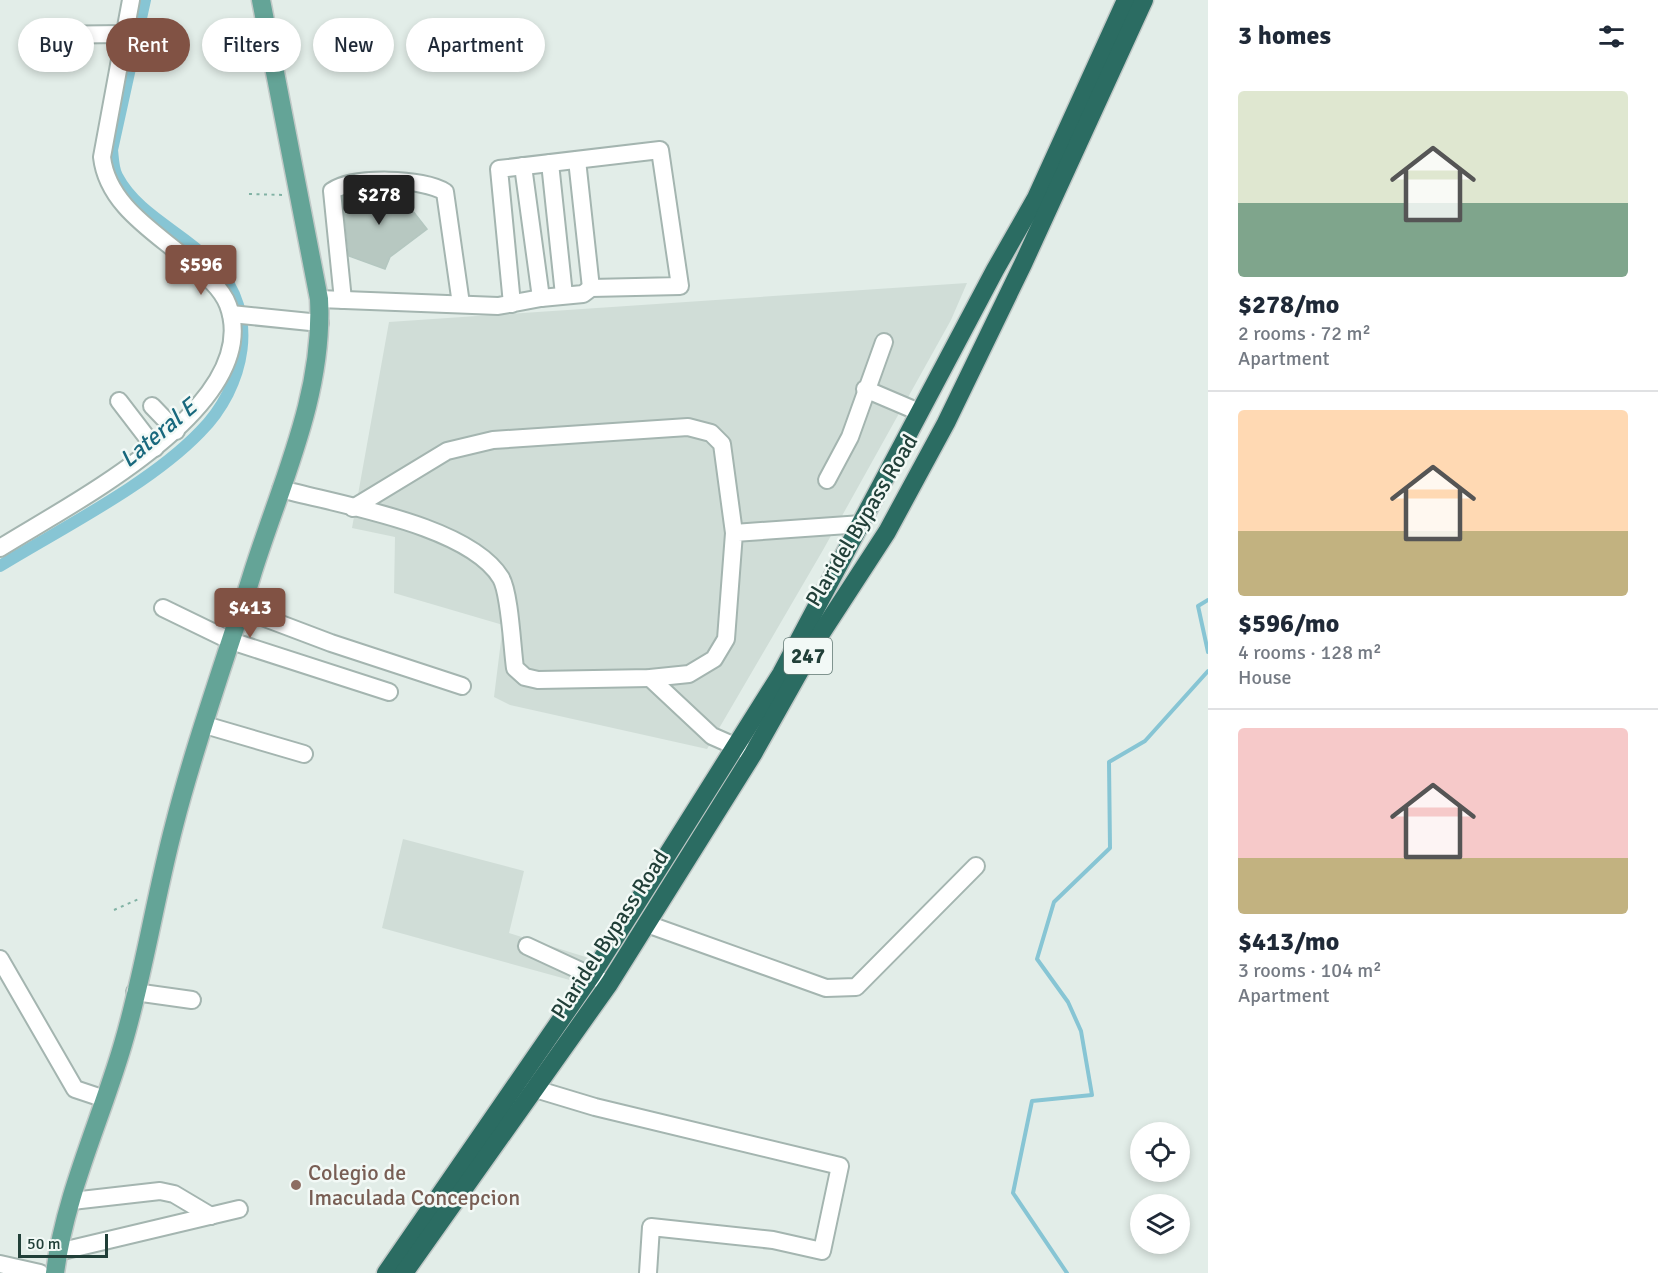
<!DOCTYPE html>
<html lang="en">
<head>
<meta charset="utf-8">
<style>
	:root { --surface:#fff; --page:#f2f2f3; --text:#1f2937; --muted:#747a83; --line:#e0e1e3; --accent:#815244 }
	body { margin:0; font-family:Signika,sans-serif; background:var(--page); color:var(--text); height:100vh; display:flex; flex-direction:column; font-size:22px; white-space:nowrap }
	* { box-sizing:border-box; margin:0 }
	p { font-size:20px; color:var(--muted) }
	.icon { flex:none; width:33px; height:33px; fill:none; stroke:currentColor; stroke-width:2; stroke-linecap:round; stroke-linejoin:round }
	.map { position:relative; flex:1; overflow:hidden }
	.side { display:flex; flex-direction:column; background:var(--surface); width:450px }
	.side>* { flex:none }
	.banner { position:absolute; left:18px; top:18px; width:570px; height:54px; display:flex; gap:12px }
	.fabs { position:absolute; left:1130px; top:1122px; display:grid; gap:12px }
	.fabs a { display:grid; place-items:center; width:60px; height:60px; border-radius:50%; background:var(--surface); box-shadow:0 3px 9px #0003; font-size:30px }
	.scale { position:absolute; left:18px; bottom:15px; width:90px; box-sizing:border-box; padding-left:6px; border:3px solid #213f38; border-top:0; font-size:16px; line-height:21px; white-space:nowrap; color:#213f38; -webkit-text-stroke:4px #f2f9f6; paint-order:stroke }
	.price { position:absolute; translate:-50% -51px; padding:0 14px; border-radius:6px; background:var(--accent); color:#fff; font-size:20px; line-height:39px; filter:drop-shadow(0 2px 3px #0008) }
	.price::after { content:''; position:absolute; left:50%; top:36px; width:18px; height:14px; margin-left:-9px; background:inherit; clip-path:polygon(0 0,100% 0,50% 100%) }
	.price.active { background:#222; color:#fff }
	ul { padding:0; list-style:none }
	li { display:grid; align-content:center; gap:12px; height:318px; padding:0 30px }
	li+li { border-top:2px solid var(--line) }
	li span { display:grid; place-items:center; height:186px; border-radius:6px; color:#555 }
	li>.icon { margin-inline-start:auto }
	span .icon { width:108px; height:108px; fill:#fffc; stroke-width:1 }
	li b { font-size:26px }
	h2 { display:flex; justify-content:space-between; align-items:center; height:72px; padding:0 30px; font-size:26px }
	.chip { padding:0 21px; border-radius:27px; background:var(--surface); box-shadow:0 3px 9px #0003; font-size:21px; line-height:54px }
	.chip.active { background:var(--accent); color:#fff }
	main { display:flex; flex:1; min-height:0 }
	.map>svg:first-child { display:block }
	.built { fill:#d0ddd7 }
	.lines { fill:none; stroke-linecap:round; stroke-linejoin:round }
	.stream { stroke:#87c5d4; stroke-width:4 }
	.canal { stroke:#87c5d4; stroke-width:12 }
	.building { fill:#b7c8c1; stroke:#b4c7c0; stroke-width:1.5 }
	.minor-casing { stroke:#a4b5b0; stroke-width:20 }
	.major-casing { stroke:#c1c9c7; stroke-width:21 }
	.highway-casing { stroke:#c1c9c7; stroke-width:21 }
	.path { stroke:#81b2a4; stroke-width:2; stroke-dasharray:3 4.5; stroke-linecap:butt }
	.minor { stroke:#fff; stroke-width:16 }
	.major { stroke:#64a497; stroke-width:18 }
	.highway { stroke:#2b6c62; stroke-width:18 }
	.education-dot { fill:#8d6e63; stroke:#f2f9f6; stroke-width:2 }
	.labels { text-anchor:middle; stroke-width:5; stroke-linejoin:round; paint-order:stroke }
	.shield { fill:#f2f9f6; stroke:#607771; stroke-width:1.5 }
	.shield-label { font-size:21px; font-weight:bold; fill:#213f38 }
	.street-label { font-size:22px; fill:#213f38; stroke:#f2f9f6 }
	.education-label { font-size:22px; fill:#785e54; stroke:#f2f9f6; text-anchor:start }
	.water-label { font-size:24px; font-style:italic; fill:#18687d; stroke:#f2f9f6 }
</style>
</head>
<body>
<main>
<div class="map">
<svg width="1208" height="1273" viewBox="0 0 1208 1273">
	<rect width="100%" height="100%" fill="#e2ede8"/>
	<g class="built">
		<polygon points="967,283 951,320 823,550 707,749 510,705 494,697 503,625 394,593 395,537 352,528 389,322"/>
		<polygon points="403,839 524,871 509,933 592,959 577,982 382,928"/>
	</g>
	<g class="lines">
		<g class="stream">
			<polyline points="1208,600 1198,606 1208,652"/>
			<polyline points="1067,1273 1013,1193 1032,1101 1092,1095 1081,1031 1068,1002 1037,959 1054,902 1110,848 1109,762 1145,741 1208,671"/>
		</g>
		<path class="canal" d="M0,566C62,528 150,484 200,432C245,387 261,313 214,265C185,233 138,216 117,176C113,169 113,158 112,150L145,0"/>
	</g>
	<polygon class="building" points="372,192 398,192 427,229 390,257 385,269 349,256 343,197"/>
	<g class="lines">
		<g class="minor-casing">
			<g id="minor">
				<polyline points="36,35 124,34"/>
				<polyline points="577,160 591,288"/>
				<polyline points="550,163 564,295"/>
				<polyline points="523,166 541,298"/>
				<polyline points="319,299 498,306 541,298 583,294 591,288 680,286 660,150 499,169 512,304"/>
				<path d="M343,300L332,191C353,176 424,178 445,192L461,304"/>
				<polyline points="231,314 320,323"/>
				<polyline points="865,389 919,412"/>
				<polyline points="119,401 155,448"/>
				<polyline points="152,406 176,431"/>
				<polyline points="827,480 850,437 884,342"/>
				<path d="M281,489C339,505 469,525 501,578C510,594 512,647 515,668L525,677L538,680L650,678L689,674L714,659L726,639L734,533L862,524"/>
				<polyline points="353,508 447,451 493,440 688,427 711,433 722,444 734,533"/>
				<path d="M0,548C66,506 266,406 228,305C220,284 196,268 179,253C147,227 107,201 102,157L131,0"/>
				<polyline points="163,608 231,641 389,692"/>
				<polyline points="241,609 331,643 462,686"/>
				<polyline points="650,678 712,736 753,754"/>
				<polyline points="205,725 304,754"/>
				<polyline points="647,924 826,988 856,987 976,866"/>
				<polyline points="527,946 609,984"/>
				<polyline points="0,959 75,1089 105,1099"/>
				<polyline points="135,992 192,1000"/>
				<polyline points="532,1088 595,1107 840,1166 822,1251 773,1240 651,1227 648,1273"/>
				<polyline points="72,1201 160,1191 174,1194 211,1216"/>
				<polyline points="58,1252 239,1209"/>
				<polyline points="0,1264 40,1273"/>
			</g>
		</g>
		<g class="major-casing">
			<path id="major" d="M55,1273C65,1194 101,1120 123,1044C144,973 155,898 174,826C195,743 225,661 251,578C279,487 324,397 319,299L261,0"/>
		</g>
		<g class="highway-casing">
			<g id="highway">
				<polyline points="386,1273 591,976 781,674 995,270 1036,198 1126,0"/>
				<polyline points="404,1273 609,984 753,754 820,635 887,532 946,423 1023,264 1144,0"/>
			</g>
		</g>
		<g class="path">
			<polyline points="249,194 285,195"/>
			<polyline points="114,910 141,898"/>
		</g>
		<use href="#minor" class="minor"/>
		<use href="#major" class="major"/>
		<use href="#highway" class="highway"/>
	</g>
	<circle class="education-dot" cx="296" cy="1185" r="6"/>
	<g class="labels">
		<rect class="shield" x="784" y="638" width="48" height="36" rx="4.5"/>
		<g class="shield-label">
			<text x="808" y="663">247</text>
		</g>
		<g class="street-label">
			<text transform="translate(861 520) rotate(-59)" y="8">Plaridel Bypass Road</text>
			<text transform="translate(609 934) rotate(-57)" y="8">Plaridel Bypass Road</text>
		</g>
		<g class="education-label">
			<text x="308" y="1180">Colegio de<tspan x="308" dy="25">Imaculada Concepcion</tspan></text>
		</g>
		<g class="water-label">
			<text transform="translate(158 433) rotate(-40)" y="8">Lateral E</text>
		</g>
	</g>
</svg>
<div class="fabs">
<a><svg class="icon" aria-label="locate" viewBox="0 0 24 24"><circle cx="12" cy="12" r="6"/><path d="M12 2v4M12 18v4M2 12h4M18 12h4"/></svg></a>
<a><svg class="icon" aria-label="layers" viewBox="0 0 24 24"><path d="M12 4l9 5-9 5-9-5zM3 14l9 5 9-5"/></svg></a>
</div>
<div class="scale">50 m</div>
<b class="price active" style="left:379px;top:226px">$278</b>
<b class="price" style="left:201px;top:296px">$596</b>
<b class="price" style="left:250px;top:639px">$413</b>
<div class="banner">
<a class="chip">Buy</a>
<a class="chip active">Rent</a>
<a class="chip">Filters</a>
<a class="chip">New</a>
<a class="chip">Apartment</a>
</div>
</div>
<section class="side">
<h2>3 homes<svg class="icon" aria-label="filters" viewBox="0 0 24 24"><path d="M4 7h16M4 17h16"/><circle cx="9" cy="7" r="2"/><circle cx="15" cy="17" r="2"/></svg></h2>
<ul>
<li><span style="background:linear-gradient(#dfe7d0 60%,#7fa58c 0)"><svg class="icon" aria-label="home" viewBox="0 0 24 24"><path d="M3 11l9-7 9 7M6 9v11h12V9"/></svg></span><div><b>$278/mo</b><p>2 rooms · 72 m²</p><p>Apartment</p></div></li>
<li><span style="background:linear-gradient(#ffd9b3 65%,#c2b280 0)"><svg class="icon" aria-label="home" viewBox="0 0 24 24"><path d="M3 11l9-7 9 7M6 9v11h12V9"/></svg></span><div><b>$596/mo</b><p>4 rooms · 128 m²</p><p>House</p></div></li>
<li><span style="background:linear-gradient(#f6c9c9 70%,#c2b280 0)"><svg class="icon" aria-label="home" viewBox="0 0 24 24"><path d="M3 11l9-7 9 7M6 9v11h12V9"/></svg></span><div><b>$413/mo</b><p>3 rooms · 104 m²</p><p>Apartment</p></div></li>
</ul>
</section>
</main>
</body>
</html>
